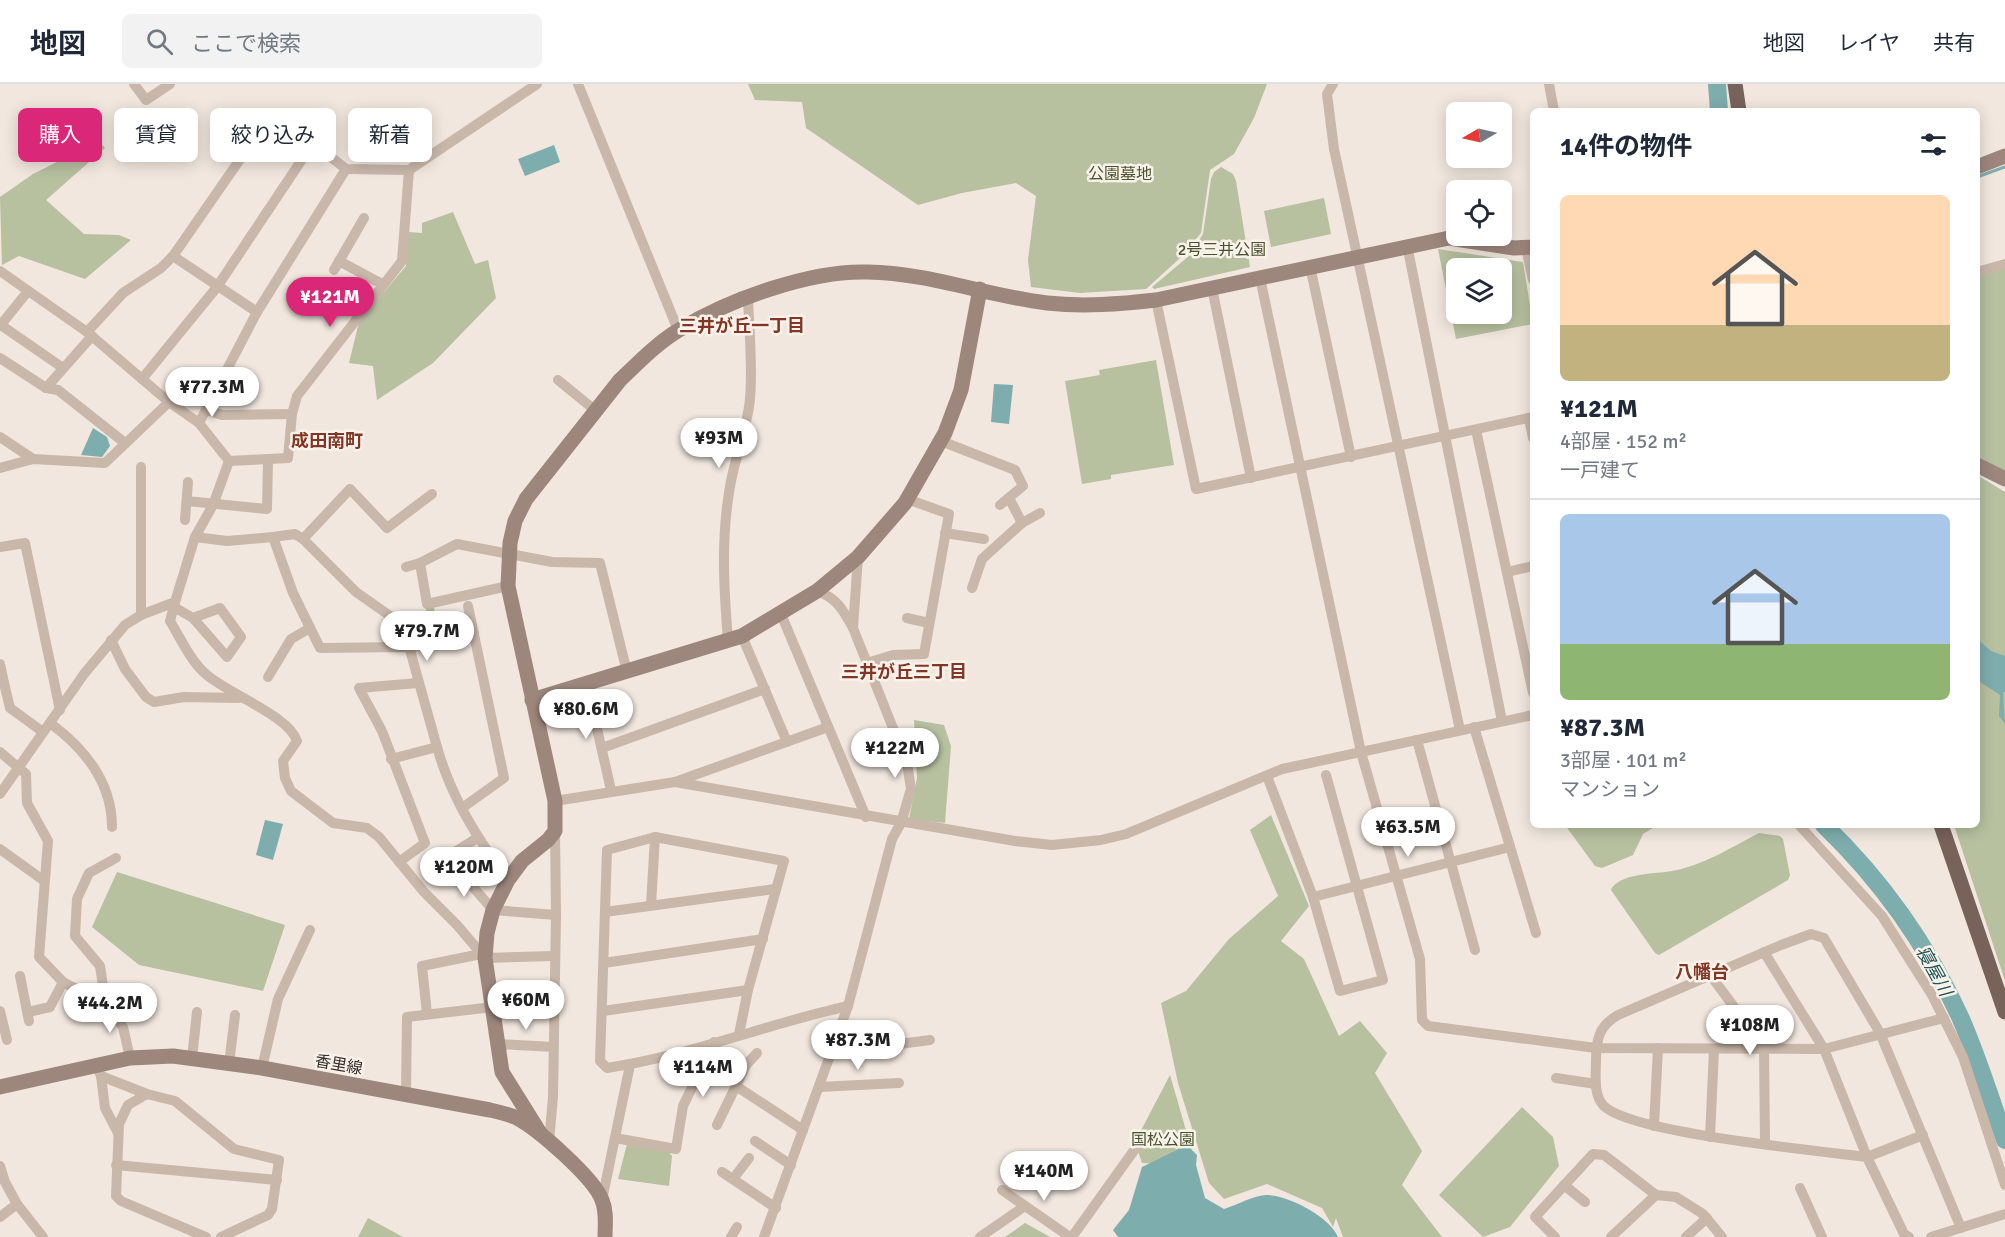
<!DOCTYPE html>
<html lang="ja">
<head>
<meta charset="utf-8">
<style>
	:root { --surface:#fff; --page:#f2f2f3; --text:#1f2937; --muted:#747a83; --line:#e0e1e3; --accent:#db2777 }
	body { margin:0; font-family:Signika,"Noto Sans JP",sans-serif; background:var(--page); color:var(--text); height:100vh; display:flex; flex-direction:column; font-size:22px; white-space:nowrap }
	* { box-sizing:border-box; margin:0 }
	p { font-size:20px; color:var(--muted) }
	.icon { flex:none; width:33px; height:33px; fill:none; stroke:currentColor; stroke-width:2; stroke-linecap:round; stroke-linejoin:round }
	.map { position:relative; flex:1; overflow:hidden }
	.sheet { position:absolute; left:1530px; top:24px; width:450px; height:720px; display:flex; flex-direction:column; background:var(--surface); border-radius:9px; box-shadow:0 3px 15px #0003 }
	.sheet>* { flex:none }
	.hud { position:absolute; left:18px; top:24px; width:570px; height:54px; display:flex; gap:12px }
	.needle { width:39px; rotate:261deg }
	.buttons { position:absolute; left:1446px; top:18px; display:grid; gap:12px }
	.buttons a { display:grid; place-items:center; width:66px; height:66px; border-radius:9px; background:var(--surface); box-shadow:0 3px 15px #0003; font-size:30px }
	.price { position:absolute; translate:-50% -51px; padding:0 14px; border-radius:21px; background:#fff; color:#222; font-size:20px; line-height:39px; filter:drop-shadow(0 2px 3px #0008) }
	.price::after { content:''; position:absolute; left:50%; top:36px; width:18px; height:14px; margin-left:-9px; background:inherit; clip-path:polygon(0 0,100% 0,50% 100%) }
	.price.selected { background:var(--accent); color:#fff }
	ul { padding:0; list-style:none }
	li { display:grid; align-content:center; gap:12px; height:318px; padding:0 30px }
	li+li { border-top:2px solid var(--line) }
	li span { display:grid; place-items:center; height:186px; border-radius:9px; color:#555 }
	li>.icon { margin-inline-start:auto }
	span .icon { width:108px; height:108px; fill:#fffc; stroke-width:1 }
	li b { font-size:26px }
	h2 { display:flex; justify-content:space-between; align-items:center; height:72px; padding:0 30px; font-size:26px }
	.chip { padding:0 21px; border-radius:9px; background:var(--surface); box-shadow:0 3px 15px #0003; font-size:21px; line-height:54px }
	.chip.selected { background:var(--accent); color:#fff }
	header { display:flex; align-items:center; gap:36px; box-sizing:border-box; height:84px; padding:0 30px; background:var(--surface); border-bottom:2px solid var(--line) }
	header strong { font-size:28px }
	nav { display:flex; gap:33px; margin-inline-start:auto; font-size:21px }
	.search { width:420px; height:54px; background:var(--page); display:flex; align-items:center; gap:15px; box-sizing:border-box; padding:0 21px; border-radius:9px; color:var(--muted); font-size:22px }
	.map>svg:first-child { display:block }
	.green { fill:#b7c09f; fill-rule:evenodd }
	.water { fill:#7eadad }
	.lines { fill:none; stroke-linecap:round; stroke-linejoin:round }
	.stream { stroke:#7eadad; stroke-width:3 }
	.river { stroke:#7eadad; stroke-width:18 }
	.street { stroke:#c9b7aa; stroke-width:10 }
	.secondary { stroke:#9d867c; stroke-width:15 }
	.primary { stroke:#78635b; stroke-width:15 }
	.labels { text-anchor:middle; stroke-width:5; stroke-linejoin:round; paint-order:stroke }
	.park-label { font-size:16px; fill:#49542e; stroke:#f9f2ea }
	.street-label { font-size:16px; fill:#372d2a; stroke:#f9f2ea }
	.neighbourhood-label { font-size:18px; font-weight:bold; fill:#823726; stroke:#f9f2ea }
	.water-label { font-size:18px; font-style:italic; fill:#215657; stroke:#f9f2ea }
</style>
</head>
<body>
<header>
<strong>地図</strong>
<div class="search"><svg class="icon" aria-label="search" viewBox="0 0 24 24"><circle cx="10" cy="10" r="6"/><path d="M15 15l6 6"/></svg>ここで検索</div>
<nav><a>地図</a><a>レイヤ</a><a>共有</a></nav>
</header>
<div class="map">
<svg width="2005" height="1153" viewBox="0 0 2005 1153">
	<rect width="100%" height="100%" fill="#f1e7de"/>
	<g class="green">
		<polygon points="748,0 1267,0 1254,34 1234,70 1210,86 1201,149 1179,175 1146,205 1080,209 1031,203 1028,176 1036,112 1016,99 962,109 918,121 806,44 802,18 755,16"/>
		<polygon points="99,57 105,64 46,116 84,150 119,151 131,156 85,195 19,172 2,181 0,113 33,90"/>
		<polygon points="1221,83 1233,90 1236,97 1250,183 1154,205 1152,203 1189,172 1203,150 1211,95 1214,88"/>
		<polygon points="1324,114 1331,150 1271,163 1264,127"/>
		<polygon points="453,128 475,180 488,176 496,214 433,279 377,316 373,282 349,279 359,238 406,182 408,148 422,149 422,139"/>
		<path d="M1438,165L1523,178L1533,240L1456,255ZM1456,184H1502V230H1456Z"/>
		<polygon points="2005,184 2005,389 1977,375 1977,191"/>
		<polygon points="1156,276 1174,381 1111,391 1111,395 1082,400 1065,297 1100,291 1099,286"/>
		<polygon points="1977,391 2005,408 2005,897 1954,741 1977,741"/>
		<polygon points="434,523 439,550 428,552 424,536 428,535 426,525"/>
		<polygon points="914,636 944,641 951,662 945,739 909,735 917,694"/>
		<polygon points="1271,731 1309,822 1281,857 1304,875 1339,952 1360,937 1387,969 1375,989 1422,1067 1402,1101 1442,1153 1343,1153 1336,1134 1333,1143 1322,1124 1267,1100 1224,1115 1209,1099 1178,999 1161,919 1186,907 1229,855 1278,812 1250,746"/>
		<polygon points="1565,741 1658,741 1643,750 1633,771 1602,784 1595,782"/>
		<path d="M1759,749L1780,752L1783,755L1790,791L1788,796L1659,871L1655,869L1611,806C1618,789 1656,790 1672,787C1702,782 1732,763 1759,749Z"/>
		<polygon points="117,788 285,841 263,907 139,881 92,843"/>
		<polygon points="1170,991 1196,1081 1142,1079 1135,1058"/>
		<polygon points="1522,1023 1553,1053 1559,1082 1510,1143 1483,1153 1439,1111"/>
		<polygon points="627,1060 668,1067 672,1072 669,1102 618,1095"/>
		<polygon points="368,1134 403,1153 358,1153"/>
		<polygon points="1025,1139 1050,1153 1005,1153"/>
	</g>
	<g class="water">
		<polygon points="554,61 560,78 525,92 518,75"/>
		<polygon points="994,300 1013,301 1009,340 991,338"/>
		<polygon points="93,344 107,353 110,362 102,373 81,371"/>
		<polygon points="1977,555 1991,567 2005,572 2005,607 2003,609 2005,640 1999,632 2000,611 1977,596"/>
		<polygon points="265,736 283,740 273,776 256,771"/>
		<path d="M1183,1063L1191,1065L1197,1071L1196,1081L1205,1114L1224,1125C1237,1121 1256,1110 1268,1111C1290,1112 1330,1133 1338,1153H1118L1113,1146L1129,1126L1142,1083Z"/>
	</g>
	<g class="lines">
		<polyline class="stream" points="1977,93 2005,83"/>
		<g class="river">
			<polyline points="1717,0 1719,27"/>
			<path d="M1824,741C1881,796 1928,862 1961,935C1978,974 1991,1016 2005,1056"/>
		</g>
		<g class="street">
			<polyline points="134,0 146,16 170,0"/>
			<polyline points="578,0 678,246"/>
			<polyline points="1333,0 1327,10 1334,65 1460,646"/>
			<polyline points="1549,0 1554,27"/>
			<polyline points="1407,161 1502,637"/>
			<polyline points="1526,164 1533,196"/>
			<polyline points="173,172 257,228"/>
			<polyline points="339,177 382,200"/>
			<polyline points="1310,182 1351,373"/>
			<polyline points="334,186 364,134"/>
			<polyline points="0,187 87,248 169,318 199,339 229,377"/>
			<polyline points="1977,188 2005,180"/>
			<polyline points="1260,194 1361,668 1420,875 1422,936 1428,942 1596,964 1824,965 1944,934"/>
			<polyline points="1212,204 1251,394"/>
			<polyline points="1156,216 1196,405 1533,333"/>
			<polyline points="1,241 63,284"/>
			<polyline points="0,242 28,207"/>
			<polyline points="87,248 123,209 161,184 173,172 261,45 313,59 346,85 409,86 537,0"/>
			<polyline points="0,274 46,304 58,306 125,359"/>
			<polyline points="142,295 217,203 313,59"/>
			<polyline points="558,296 596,327"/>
			<polyline points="46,304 92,252"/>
			<polyline points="207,326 222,331 292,330"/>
			<polyline points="1529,334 1533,354"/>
			<polyline points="199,339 257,228 346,85"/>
			<polyline points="1476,346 1533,609"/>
			<polyline points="0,353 33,375"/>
			<polyline points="941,357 1015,386 1023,402 1000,421"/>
			<polyline points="229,377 288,374 292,330 297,312 402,177 409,86"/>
			<polyline points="0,384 33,375 105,379 169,318"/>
			<polyline points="432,410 387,444 350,405 303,455 295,450 273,453 293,509 320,564 409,563 474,550"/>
			<polyline points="1009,414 1022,439"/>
			<polyline points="187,417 267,425 268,376"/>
			<polyline points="185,436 188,398"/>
			<polyline points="945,449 984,455"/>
			<polyline points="195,453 227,457 273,453"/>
			<polyline points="303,455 356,508 403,541 437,663 391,675"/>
			<polyline points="0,463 25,459 60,626"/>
			<polyline points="420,479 427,520 508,502"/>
			<polyline points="406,483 420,479 457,460 552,478 600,479 627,588"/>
			<polyline points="1507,488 1533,482"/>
			<polyline points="972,504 982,475 1022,439 1040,429"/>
			<path d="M817,507C837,514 843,526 853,544"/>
			<path d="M175,518L170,537C181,555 191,578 207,591C229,610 289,632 297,657L283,677L285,694L291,707L333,739L367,744L379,753L424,808L457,841L485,874L554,872"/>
			<polyline points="174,523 193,534 220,524 241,553 227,573 193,534"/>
			<polyline points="781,530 866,733"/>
			<polyline points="141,531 141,383"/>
			<polyline points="907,534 929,539"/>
			<polyline points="742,552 787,658"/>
			<polyline points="111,556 125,585 146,613 154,618 184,613 239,614"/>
			<path d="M728,556C724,507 721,458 729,409C733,377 747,347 750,315C753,282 749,246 748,213"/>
			<polyline points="867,579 893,571 924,570 949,430 907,415"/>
			<polyline points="0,580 4,599 0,597"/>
			<polyline points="268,593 291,555 310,544"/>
			<polyline points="4,599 10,624 43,648"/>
			<polyline points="587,601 611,706"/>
			<path d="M50,639C84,664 112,698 112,743"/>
			<polyline points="1474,643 1536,849"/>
			<polyline points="1417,656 1475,866"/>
			<path d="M437,663C451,713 477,754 508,796"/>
			<polyline points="602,664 765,605"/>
			<polyline points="0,668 26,690 27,719 48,757 39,873 63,898 106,921 123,943 130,974"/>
			<polyline points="1267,692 1313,813 1340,907 1383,896 1326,691"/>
			<polyline points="675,698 828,643"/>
			<polyline points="0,710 84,590 125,541 141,531 175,518 195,453 213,421 229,377"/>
			<polyline points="555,717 675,698 1015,757 1052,761 1101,756 1126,750 1282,685 1533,631"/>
			<polyline points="462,724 504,694 468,522"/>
			<polyline points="1799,741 1882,832 1932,911 1963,973 2005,1101"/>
			<polyline points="477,754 447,773 493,826 556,831"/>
			<polyline points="0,765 43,796"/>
			<polyline points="399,778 425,759 382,647 359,604 418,599"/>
			<polyline points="1313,813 1510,763"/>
			<polyline points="651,821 655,753"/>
			<polyline points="605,828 775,805"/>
			<polyline points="1764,868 1824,965 1867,1073 1923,1051"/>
			<polyline points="604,879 763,855"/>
			<polyline points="20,892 29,937"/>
			<polyline points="1711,892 1764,963 1765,1059"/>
			<polyline points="492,917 555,918"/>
			<polyline points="106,921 100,882 75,852 77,815 89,789 116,774"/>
			<polyline points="0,927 7,956"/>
			<polyline points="603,927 748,906"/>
			<polyline points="28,928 50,923 63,898"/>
			<polyline points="427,930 422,882 481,870"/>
			<path d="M739,950L748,906L784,777L655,753L607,766L600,977L607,984C688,972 767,940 848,922"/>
			<polyline points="497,960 553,963"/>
			<polyline points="831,969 930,956"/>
			<polyline points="192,974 197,928"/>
			<polyline points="229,980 235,931"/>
			<polyline points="96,981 101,992 147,1010 175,1017 234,1065 279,1076 272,1125 268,1131 221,1153"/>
			<polyline points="262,984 278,915 310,846"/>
			<polyline points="101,992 105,1024 118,1049"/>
			<polyline points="1556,994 1596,1000"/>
			<polyline points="736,1002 803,1046"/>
			<polyline points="819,1003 899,999"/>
			<polyline points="406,1009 407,933 493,923"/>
			<polyline points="147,1010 128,1021 119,1040 116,1112 121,1117 206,1153"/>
			<polyline points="717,1041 746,981 757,969"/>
			<polyline points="1654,1042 1658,964"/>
			<polyline points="1710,1053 1714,966"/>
			<polyline points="615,1054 676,1065 683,1022 714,958"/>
			<polyline points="755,1057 791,1081"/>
			<polyline points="549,1058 553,1013 556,831 555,747"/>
			<polyline points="116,1081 277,1096"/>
			<polyline points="0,1082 5,1098 17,1120 0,1133"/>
			<polyline points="722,1088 776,1124"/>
			<polyline points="733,1095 749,1074"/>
			<polyline points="1564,1101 1585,1118"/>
			<polyline points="1800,1104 1822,1153"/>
			<polyline points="1002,1106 1070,1153"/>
			<polyline points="602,1116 630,981"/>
			<polyline points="17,1120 43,1153"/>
			<polyline points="731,1153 737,1143"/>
			<polyline points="764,1153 848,922 892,755 901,739 911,705 907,679 853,544 858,473"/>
			<polyline points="980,1153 1025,1122"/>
			<polyline points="1072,1153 1135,1065"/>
			<polyline points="1555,1153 1535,1133 1593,1070 1604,1071 1656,1111 1676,1113 1703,1130 1722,1153"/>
			<polyline points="1611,1153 1656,1111"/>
			<polyline points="1686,1153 1707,1134"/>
			<path d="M1909,1153L1904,1150L1867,1073C1822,1067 1627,1049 1603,1021C1593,1010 1596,990 1596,977C1596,955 1599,942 1618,931L1781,861L1811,850L1824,854L1880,949L1961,1144"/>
			<polyline points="1931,1153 2005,1130"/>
		</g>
		<g class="secondary">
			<polyline points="1977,83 2005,72"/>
			<polyline points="1977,381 2005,395"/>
			<polyline points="532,616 742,552 817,507 858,473 905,419 945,349 961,306 980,205"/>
			<path d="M0,1003L130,974L173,972L262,984L490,1026C499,1028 508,1030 517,1034C538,1045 594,1094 602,1116C607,1128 605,1141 605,1153"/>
			<path d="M540,1049L502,988L485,874L487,849L493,826L508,796L522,777L548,756L555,747V717L508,502L510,459L515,437L526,415L620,296C638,279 657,259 679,246C728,216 810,186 868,188C929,189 987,212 1047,219C1084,223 1120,220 1156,216L1449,154L1514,164L1533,163"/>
		</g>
		<g class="primary">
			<polyline points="1735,0 1739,27"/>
			<polyline points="1941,741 2005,928"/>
		</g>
	</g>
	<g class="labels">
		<g class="park-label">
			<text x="1120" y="95">公園墓地</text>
			<text x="1222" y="171">2号三井公園</text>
			<text x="1163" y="1061">国松公園</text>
		</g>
		<g class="street-label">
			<text transform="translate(339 980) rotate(10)" y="6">香里線</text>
		</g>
		<g class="neighbourhood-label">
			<text x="742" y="248">三井が丘一丁目</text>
			<text x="327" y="363">成田南町</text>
			<text x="904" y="594">三井が丘三丁目</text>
			<text x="1702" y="894">八幡台</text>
		</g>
		<g class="water-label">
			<text transform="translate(1934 887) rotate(61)" y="6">寝屋川</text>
		</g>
	</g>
</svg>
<div class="buttons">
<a><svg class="needle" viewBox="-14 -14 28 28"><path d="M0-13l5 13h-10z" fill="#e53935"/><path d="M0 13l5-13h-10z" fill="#747a83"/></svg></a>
<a><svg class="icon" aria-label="locate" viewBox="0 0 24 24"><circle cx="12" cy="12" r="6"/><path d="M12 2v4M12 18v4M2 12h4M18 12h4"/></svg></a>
<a><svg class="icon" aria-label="layers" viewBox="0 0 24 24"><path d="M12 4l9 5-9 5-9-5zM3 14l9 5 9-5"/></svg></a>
</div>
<b class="price selected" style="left:330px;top:244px">¥121M</b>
<b class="price" style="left:212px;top:334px">¥77.3M</b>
<b class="price" style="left:719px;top:385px">¥93M</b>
<b class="price" style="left:427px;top:578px">¥79.7M</b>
<b class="price" style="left:586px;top:656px">¥80.6M</b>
<b class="price" style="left:895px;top:695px">¥122M</b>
<b class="price" style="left:1408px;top:774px">¥63.5M</b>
<b class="price" style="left:464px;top:814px">¥120M</b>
<b class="price" style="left:526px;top:947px">¥60M</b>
<b class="price" style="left:110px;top:950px">¥44.2M</b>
<b class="price" style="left:1750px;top:972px">¥108M</b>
<b class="price" style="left:858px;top:987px">¥87.3M</b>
<b class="price" style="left:703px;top:1014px">¥114M</b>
<b class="price" style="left:1044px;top:1118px">¥140M</b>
<div class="hud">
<a class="chip selected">購入</a>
<a class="chip">賃貸</a>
<a class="chip">絞り込み</a>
<a class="chip">新着</a>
</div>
<section class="sheet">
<h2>14件の物件<svg class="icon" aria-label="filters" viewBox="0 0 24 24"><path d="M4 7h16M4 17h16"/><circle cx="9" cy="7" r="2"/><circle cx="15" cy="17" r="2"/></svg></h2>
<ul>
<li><span style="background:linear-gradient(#ffd9b3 70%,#c2b280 0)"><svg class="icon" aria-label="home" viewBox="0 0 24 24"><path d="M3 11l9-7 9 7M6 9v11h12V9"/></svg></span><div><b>¥121M</b><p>4部屋 · 152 m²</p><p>一戸建て</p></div></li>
<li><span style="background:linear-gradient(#a9c7e8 70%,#8fb573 0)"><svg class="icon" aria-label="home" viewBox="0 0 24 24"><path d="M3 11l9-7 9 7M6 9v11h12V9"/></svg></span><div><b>¥87.3M</b><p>3部屋 · 101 m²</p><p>マンション</p></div></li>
</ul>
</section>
</div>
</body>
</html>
